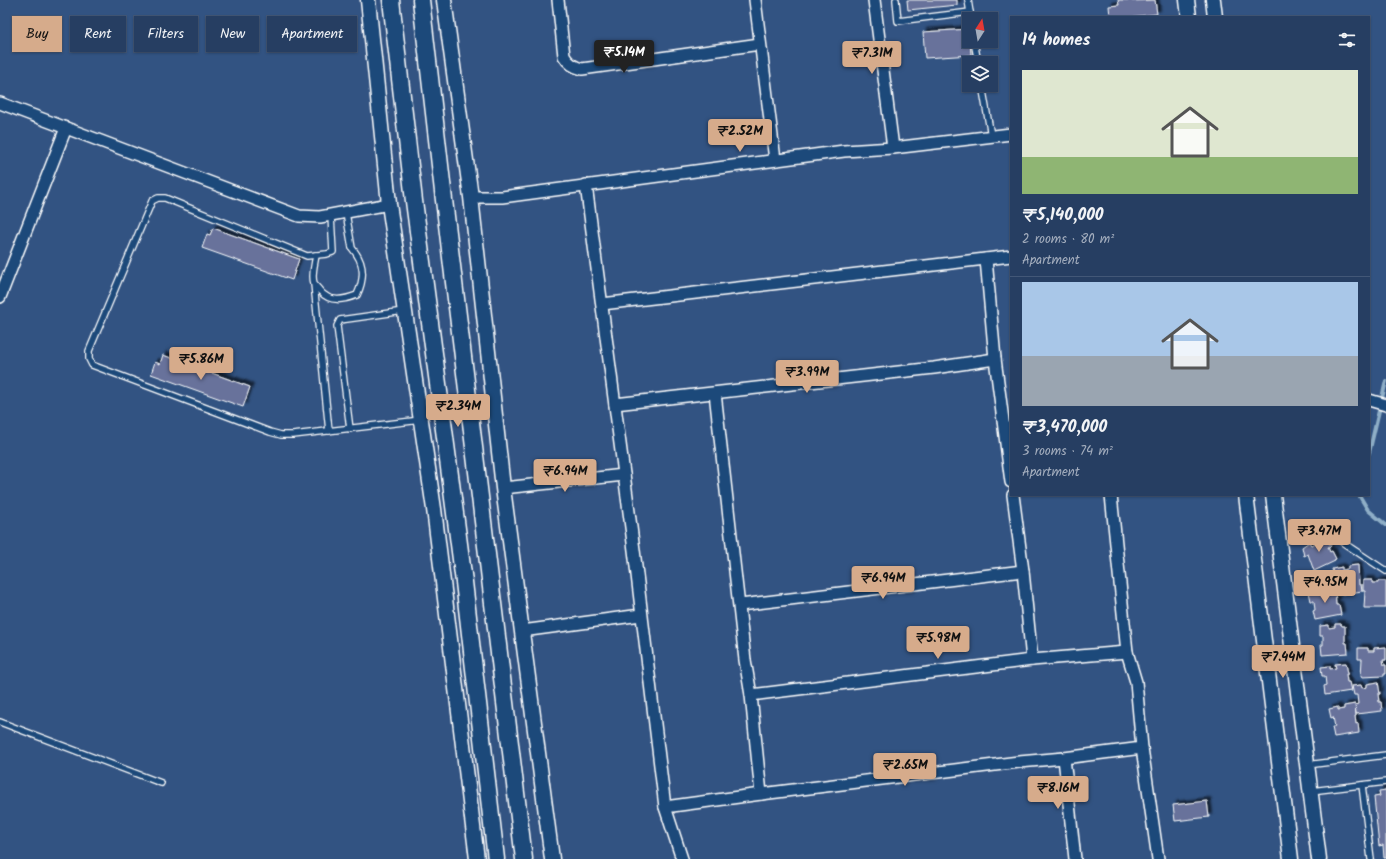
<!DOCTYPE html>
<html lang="en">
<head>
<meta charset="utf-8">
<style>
	:root { --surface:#263e62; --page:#32496b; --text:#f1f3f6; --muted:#a4aebe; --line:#425777; --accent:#d6ab8b }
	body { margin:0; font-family:Kalam,sans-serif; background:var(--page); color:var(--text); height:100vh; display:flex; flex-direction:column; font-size:15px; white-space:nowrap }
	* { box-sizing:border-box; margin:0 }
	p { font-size:13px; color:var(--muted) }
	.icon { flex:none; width:22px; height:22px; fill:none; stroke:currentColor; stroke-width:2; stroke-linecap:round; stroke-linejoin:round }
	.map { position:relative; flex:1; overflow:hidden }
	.details { position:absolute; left:1010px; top:16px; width:360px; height:480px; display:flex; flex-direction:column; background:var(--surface); border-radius:0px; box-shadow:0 1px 3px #0004,0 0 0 1px var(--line) }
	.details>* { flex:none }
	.top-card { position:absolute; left:12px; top:16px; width:380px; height:36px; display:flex; gap:8px }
	.needle { width:26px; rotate:11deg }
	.buttons { position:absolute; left:962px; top:12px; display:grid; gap:8px }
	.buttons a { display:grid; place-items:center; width:36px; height:36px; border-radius:0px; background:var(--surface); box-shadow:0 1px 3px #0004,0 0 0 1px var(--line); font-size:20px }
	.price { position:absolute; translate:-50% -34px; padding:0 9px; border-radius:4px; background:var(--accent); color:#111; font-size:13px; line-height:26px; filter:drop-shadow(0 1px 2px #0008) }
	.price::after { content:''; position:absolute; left:50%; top:24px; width:12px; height:9px; margin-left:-6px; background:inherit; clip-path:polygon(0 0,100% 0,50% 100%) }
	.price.current { background:#222; color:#fff }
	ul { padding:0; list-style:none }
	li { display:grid; align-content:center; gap:8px; height:212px; padding:0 12px }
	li+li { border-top:1px solid var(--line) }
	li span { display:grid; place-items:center; height:124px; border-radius:0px; color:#555 }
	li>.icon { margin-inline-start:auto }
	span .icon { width:72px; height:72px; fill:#fffc; stroke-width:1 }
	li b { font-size:17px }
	h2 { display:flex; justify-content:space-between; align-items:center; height:48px; padding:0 12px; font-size:17px }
	.pill { padding:0 14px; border-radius:0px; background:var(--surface); box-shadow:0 1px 3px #0004,0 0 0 1px var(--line); font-size:14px; line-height:36px }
	.pill.current { background:var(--accent); color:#111 }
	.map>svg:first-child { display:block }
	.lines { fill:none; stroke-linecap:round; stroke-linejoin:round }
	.stream { stroke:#8fafc7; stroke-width:4 }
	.building { fill:#67729b; stroke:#fff; filter:url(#shadow) }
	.service-casing { stroke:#fff; stroke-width:8 }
	.minor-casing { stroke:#fff; stroke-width:14 }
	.tertiary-casing { stroke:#fff; stroke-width:17 }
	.secondary-casing { stroke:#fff; stroke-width:19 }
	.service { stroke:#1f4a7a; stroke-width:5.5 }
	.minor { stroke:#1f4a7a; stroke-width:11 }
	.tertiary { stroke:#1f4a7a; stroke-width:14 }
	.secondary { stroke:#1f4a7a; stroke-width:16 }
</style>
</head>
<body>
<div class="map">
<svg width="1386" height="859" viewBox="0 0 1386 859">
	<defs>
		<filter id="shadow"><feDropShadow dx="3.5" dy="-3.5" stdDeviation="1" flood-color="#0009"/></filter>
	</defs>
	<rect width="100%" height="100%" fill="#325382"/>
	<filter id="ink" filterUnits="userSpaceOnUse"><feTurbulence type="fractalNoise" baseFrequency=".025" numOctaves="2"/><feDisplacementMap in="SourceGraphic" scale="8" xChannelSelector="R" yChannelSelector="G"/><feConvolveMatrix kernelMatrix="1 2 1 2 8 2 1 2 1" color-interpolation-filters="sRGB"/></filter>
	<g filter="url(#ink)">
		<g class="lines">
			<g class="stream">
				<polyline points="1369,453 1386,381"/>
				<polyline points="1359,495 1368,510 1386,525"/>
			</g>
		</g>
		<g class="building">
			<polygon points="907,0 957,0 957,5 908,10"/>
			<polygon points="1118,0 1132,0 1132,1 1155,0 1157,14 1128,17 1110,17 1109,6 1119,5"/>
			<polygon points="969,29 969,41 970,41 971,55 925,58 923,32"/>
			<polygon points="213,228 299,259 292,280 202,248 207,234 210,235"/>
			<polygon points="163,355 250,387 243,407 151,374 155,362 160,364"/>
			<polygon points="1325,536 1331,546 1328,547 1330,552 1332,551 1336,559 1334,560 1335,561 1314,571 1308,554 1304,556 1302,547 1309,542 1311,545 1316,543 1315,539"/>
			<polygon points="1358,565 1359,585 1361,585 1362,591 1337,595 1337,578 1334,578 1332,569 1342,567 1342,570 1348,569 1348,566"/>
			<polygon points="1363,580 1372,580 1372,583 1378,583 1378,581 1386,581 1386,608 1364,608 1365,591 1363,591"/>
			<polygon points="1330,587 1331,589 1335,588 1336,605 1339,605 1341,615 1315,620 1313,611 1315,610 1314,601 1311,601 1309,592 1319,590 1319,592 1325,591 1324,588"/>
			<polygon points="1335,624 1341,624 1342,626 1345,626 1345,643 1347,643 1348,653 1322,655 1321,645 1323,645 1323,636 1320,636 1320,626 1329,625 1329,628 1335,627"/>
			<polygon points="1386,647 1386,660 1383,660 1384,665 1386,665 1386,674 1384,674 1384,676 1361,677 1362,659 1358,659 1358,648 1368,648 1368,651 1374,651 1374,648"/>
			<polygon points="1346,663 1348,674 1346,674 1347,682 1349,682 1351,691 1325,695 1324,686 1326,685 1325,676 1322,676 1321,667 1330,666 1330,669 1336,668 1335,664"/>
			<polygon points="1378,682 1380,694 1378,694 1379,702 1381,702 1382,711 1356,714 1355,705 1358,704 1357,695 1354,695 1352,686 1361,685 1362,688 1367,687 1367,684"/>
			<polygon points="1355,704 1356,716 1355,716 1356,724 1358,723 1359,733 1334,737 1332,727 1335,727 1333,717 1331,718 1329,709 1338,707 1338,710 1344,709 1344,706"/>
			<polygon points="1386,790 1386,858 1384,858 1383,845 1379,846 1374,797 1380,796 1379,791"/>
			<polygon points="1207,801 1209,817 1175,821 1173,805"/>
		</g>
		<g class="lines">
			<g class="service-casing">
				<g id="service">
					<polyline points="896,0 898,21 970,12"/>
					<polyline points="968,0 971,19"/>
					<polyline points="974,41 978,63"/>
					<polyline points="982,85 991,136"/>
					<polyline points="331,216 333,252 327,254 307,256 165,198 158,198 152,201 89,351 89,359 92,365 270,432 281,435 293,435 421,420"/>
					<path d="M316,255C315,263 311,275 314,283C315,286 319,289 320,291C330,303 344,300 357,295C365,278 365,263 352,248L346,213"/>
					<polyline points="314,284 329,431"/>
					<polyline points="350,429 337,326 340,320 404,311"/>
					<polyline points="1342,542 1386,571"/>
					<polyline points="0,722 161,783"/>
					<polyline points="1307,765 1386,755"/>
					<polyline points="1362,785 1371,859"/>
					<polyline points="1311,791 1386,782"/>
				</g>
			</g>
			<g class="minor-casing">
				<g id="minor">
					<path d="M558,0L564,56C568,63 574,67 582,69L760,44"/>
					<polyline points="755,0 775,160"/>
					<polyline points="874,0 893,148"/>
					<polyline points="0,103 299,216 320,217 389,204"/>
					<polyline points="586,185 634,550 665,807 682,859"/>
					<polyline points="471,197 502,197 844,151 893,148 1011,134"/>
					<polyline points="986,259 995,359 1011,482"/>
					<polyline points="0,297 66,128"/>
					<polyline points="602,304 1011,256"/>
					<polyline points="715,393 745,660 751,695 761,794"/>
					<polyline points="1369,400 1386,405"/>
					<polyline points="615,404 934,368 995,359"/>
					<polyline points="503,488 624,475"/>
					<polyline points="1013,495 1023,571 1032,660"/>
					<polyline points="1111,495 1127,652 1136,682 1142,748 1158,859"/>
					<polyline points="740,605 1023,571"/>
					<polyline points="522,631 641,615"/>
					<polyline points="751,695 1032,660 1127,652"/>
					<polyline points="1064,758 1075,859"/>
					<polyline points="665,807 761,794 1019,762 1064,758 1142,748"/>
				</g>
			</g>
			<g class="tertiary-casing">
				<g id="tertiary">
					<polyline points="368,0 389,204 434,509 477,859"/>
					<polyline points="444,0 471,197 503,488 552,859"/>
					<polyline points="1187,0 1189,17"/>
					<polyline points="1213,0 1215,17"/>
					<polyline points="1246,495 1291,859"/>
					<polyline points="1273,495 1319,859"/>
				</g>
			</g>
			<g class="secondary-casing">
				<g id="secondary">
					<polyline points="391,0 414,201 464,582 496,859"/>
					<polyline points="421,0 444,200 524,859"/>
				</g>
			</g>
			<use href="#service" class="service"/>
			<use href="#minor" class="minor"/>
			<use href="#tertiary" class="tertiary"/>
			<use href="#secondary" class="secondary"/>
		</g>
	</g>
</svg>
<div class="buttons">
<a><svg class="needle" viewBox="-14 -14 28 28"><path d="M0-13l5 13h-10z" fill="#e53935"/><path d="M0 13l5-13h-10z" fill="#a4aebe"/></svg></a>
<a><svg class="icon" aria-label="layers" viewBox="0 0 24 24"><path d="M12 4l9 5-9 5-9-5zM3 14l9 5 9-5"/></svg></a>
</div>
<b class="price current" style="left:624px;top:74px">₹5.14M</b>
<b class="price" style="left:872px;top:75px">₹7.31M</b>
<b class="price" style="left:740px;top:153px">₹2.52M</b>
<b class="price" style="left:201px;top:381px">₹5.86M</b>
<b class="price" style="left:807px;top:394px">₹3.99M</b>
<b class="price" style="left:458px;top:428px">₹2.34M</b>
<b class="price" style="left:565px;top:493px">₹6.94M</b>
<b class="price" style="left:1319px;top:553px">₹3.47M</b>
<b class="price" style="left:883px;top:600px">₹6.94M</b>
<b class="price" style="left:1325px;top:604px">₹4.95M</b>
<b class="price" style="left:938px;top:660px">₹5.98M</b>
<b class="price" style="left:1283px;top:679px">₹7.44M</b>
<b class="price" style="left:905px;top:787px">₹2.65M</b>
<b class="price" style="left:1058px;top:810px">₹8.16M</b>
<div class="top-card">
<a class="pill current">Buy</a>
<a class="pill">Rent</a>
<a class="pill">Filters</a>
<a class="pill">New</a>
<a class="pill">Apartment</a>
</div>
<section class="details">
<h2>14 homes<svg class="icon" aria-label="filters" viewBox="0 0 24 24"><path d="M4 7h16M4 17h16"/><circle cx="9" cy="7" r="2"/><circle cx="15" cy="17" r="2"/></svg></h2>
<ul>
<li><span style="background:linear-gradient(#dfe7d0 70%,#8fb573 0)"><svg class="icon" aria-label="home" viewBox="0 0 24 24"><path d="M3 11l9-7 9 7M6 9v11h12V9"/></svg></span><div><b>₹5,140,000</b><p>2 rooms · 80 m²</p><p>Apartment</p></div></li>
<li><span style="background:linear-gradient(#a9c7e8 60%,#9aa5b1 0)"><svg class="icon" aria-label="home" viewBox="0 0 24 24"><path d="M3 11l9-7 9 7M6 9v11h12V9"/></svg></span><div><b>₹3,470,000</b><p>3 rooms · 74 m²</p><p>Apartment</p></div></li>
</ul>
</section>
</div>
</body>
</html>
